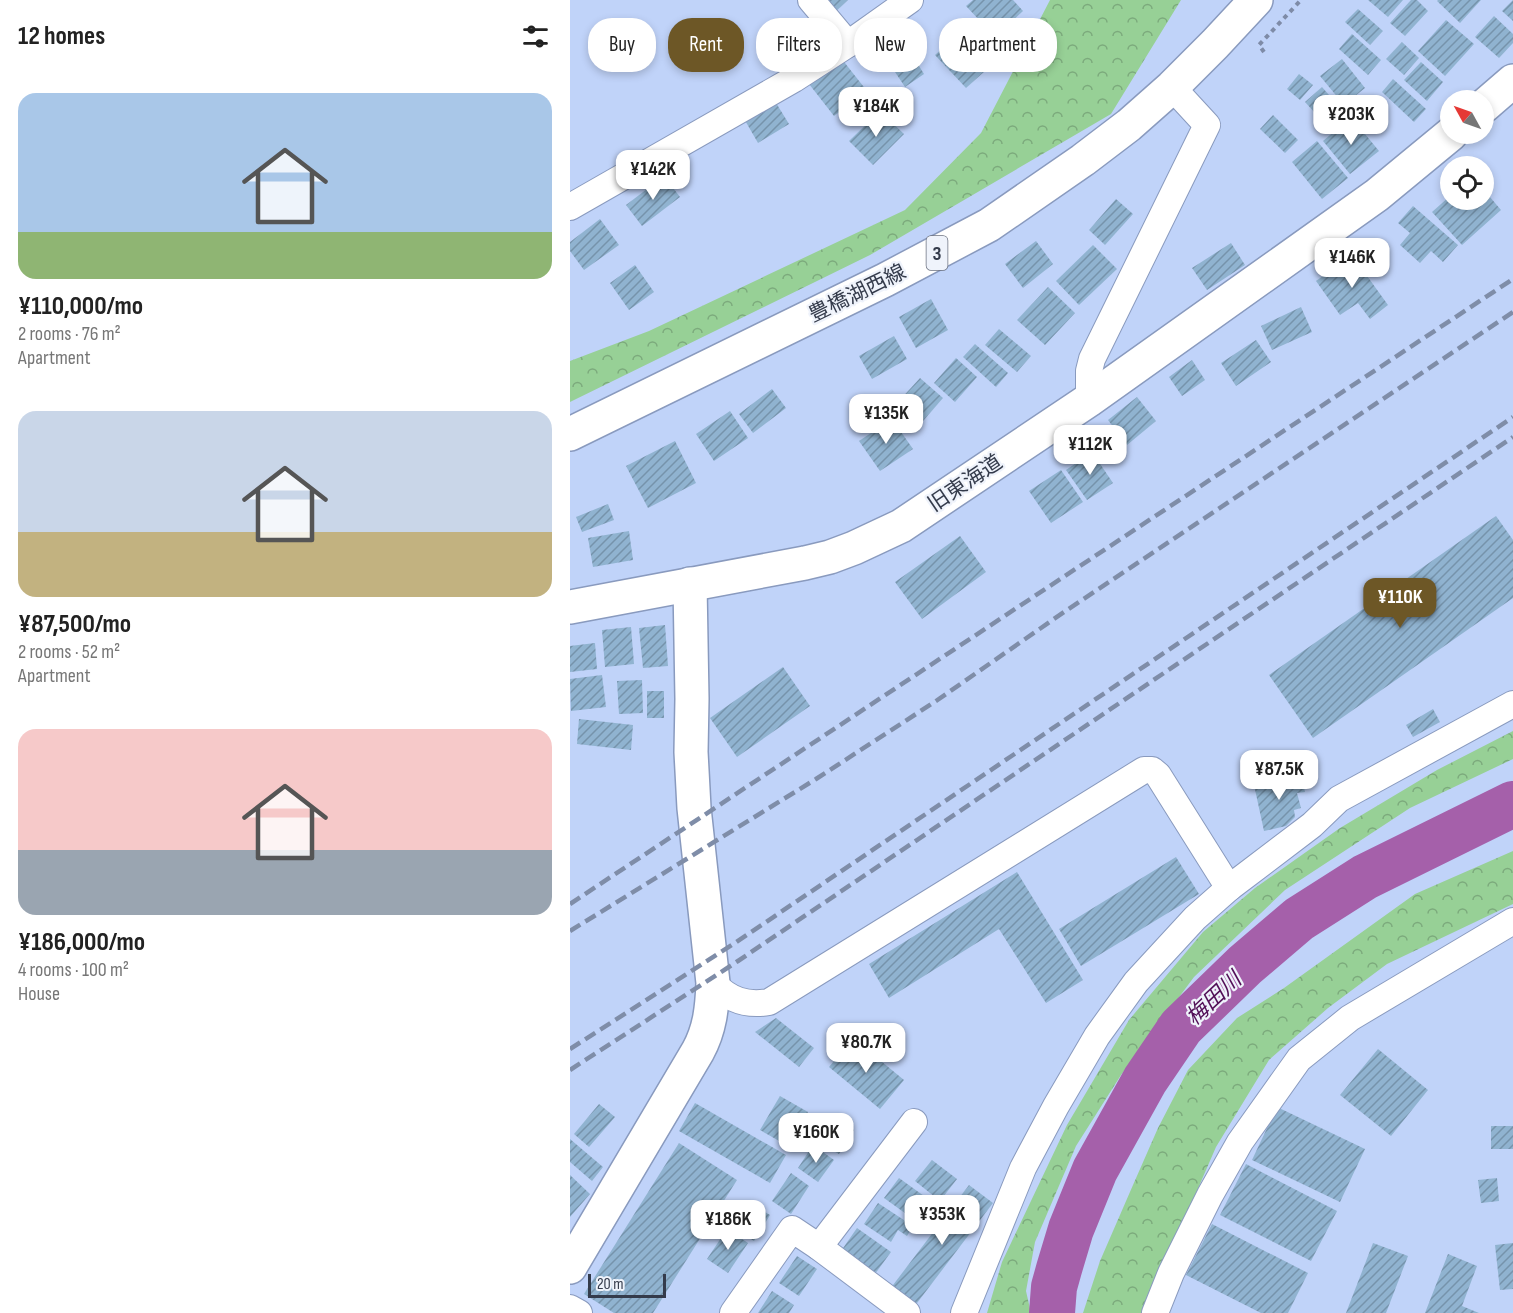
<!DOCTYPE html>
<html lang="en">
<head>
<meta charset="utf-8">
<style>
	:root { --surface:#fff; --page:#f2f2f2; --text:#222; --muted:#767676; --accent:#6d5726 }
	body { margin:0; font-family:"Sofia Sans Condensed","Noto Sans JP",sans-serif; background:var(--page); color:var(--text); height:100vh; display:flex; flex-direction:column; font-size:22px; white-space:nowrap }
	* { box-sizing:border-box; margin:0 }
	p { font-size:20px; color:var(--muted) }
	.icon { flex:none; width:33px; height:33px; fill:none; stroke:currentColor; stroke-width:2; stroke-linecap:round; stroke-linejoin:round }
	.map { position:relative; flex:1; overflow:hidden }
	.drawer { display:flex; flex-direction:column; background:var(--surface); width:570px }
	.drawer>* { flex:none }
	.top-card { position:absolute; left:18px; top:18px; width:570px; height:54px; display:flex; gap:12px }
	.needle { width:39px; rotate:310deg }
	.controls { position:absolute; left:870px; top:90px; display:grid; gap:12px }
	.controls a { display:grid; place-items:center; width:54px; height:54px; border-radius:50%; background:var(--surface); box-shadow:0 3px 9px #0003; font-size:30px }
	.scale { position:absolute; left:18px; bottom:15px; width:78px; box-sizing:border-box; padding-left:6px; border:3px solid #343b4b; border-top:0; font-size:16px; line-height:21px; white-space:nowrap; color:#343b4b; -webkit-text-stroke:4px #eff3fb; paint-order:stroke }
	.price { position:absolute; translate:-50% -51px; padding:0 14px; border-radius:12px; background:#fff; color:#222; font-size:20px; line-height:39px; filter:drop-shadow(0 2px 3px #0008) }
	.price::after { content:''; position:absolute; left:50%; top:36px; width:18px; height:14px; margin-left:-9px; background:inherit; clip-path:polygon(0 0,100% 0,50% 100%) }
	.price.selected { background:var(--accent); color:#fff }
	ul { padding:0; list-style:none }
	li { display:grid; align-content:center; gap:12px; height:318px; padding:0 18px }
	li span { display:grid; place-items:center; height:186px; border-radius:18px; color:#555 }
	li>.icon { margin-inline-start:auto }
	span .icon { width:108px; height:108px; fill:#fffc; stroke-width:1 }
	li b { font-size:26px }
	h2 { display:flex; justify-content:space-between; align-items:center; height:72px; padding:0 18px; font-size:26px }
	.chip { padding:0 21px; border-radius:24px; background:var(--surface); box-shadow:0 3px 9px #0003; font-size:21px; line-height:54px }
	.chip.selected { background:var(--accent); color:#fff }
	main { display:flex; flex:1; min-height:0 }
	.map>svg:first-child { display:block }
	.forest { fill:url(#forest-crowns) }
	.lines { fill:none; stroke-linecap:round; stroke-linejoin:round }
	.river { stroke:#a560aa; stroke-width:46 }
	.building { fill:url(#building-hatch) }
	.street-casing { stroke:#899abe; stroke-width:28 }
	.secondary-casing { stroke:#899abe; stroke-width:36 }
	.primary-casing { stroke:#899abe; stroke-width:36 }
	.path { stroke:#7e8ba7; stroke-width:4; stroke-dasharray:4.5 4.5; stroke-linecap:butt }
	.street { stroke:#fff; stroke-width:26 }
	.secondary { stroke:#fff; stroke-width:33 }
	.primary { stroke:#fff; stroke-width:33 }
	.rail { stroke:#7f8da8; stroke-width:4.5; stroke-dasharray:12 6; stroke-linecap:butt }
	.labels { text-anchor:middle; stroke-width:4.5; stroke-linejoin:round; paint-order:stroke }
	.shield { fill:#eff3fb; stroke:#6c7280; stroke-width:1.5 }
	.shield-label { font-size:20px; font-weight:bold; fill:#343b4b }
	.street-label { font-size:21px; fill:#343b4b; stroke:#eff3fb }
	.water-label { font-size:22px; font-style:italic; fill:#520f57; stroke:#eff3fb }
</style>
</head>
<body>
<main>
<section class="drawer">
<h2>12 homes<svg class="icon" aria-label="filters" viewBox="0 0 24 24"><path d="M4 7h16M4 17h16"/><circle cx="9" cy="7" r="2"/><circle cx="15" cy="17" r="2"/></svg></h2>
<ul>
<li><span style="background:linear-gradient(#a9c7e8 75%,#8fb573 0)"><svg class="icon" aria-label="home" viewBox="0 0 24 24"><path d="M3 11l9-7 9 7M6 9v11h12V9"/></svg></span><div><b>¥110,000/mo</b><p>2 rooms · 76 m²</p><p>Apartment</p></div></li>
<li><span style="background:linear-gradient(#c9d6e8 65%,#c2b280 0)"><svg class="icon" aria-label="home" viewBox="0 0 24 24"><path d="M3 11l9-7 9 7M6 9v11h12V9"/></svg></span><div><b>¥87,500/mo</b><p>2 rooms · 52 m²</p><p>Apartment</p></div></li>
<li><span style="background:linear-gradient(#f6c9c9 65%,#9aa5b1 0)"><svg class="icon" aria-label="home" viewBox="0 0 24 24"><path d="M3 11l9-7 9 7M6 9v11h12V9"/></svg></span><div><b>¥186,000/mo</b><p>4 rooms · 100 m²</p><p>House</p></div></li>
</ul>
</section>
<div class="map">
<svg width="943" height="1313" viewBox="0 0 943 1313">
	<defs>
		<pattern id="forest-crowns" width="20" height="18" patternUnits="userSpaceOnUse" patternTransform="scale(1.5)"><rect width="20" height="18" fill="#97d096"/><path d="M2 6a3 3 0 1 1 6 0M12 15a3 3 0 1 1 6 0" fill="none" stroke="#7caa7c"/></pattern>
		<pattern id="building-hatch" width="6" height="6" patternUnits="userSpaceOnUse" patternTransform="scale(1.5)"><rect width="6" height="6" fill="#90b3d0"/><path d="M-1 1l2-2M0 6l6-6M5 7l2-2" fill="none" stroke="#7693ab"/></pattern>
	</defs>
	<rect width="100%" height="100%" fill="#c0d3f9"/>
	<g class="forest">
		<polygon points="480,0 611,0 541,114 300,255 0,402 0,361 79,331 335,210 411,133"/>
		<polygon points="943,731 943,759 840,808 715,890 624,977 551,1075 506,1146 465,1242 456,1291 461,1313 417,1313 432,1262 497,1125 559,1020 633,932 685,888 770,828 867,770"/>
		<polygon points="943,851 943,904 817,964 758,1008 699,1060 646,1147 574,1313 513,1313 530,1261 563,1185 588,1128 618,1070 667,1018 714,988 845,894"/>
	</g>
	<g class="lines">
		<polyline class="river" points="482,1313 484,1287 489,1269 501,1229 525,1170 575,1080 611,1027 675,965 729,919 795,877 943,804"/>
	</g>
	<g class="building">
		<polygon points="248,0 278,0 262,15"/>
		<polygon points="403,0 443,0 453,11 425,37 396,6"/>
		<polygon points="798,0 833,0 818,17"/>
		<polygon points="841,0 847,0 858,11 835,36 820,23"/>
		<polygon points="868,0 911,0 890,23 867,1"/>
		<polygon points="943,0 943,21 932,11"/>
		<polygon points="788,9 813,31 800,45 775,22"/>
		<polygon points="924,16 943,34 943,43 929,58 905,37"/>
		<polygon points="876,20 904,44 875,76 848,51"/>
		<polygon points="403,21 434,54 396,88 365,55"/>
		<polygon points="782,34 811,60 798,75 769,49"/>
		<polygon points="832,42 849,58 834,75 816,59"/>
		<polygon points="341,53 354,74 335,87 321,66"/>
		<polygon points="271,58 297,91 264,116 239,84"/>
		<polygon points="772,59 795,88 774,105 750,76"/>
		<polygon points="851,62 873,82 857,101 834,80"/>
		<polygon points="729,74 743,85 730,100 717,89"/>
		<polygon points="823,79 856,109 844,122 812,92"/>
		<polygon points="752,87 773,111 757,126 735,102"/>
		<polygon points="203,98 219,124 188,143 173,117"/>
		<polygon points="310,111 334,134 303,165 279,141"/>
		<polygon points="703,115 728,140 715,153 690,129"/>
		<polygon points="781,117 809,151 780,174 753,141"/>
		<polygon points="747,141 778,178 752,199 722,162"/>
		<polygon points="94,176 110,197 72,226 56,205"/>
		<polygon points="914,190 931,210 892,245 862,212 880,196 880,200 914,200"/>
		<polygon points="546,199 563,214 535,245 519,230"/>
		<polygon points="843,206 888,245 873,262 861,251 850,263 830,245 840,233 828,223"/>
		<polygon points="30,219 49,245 14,270 0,251 0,242"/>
		<polygon points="466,241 483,264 453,288 435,264"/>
		<polygon points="661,243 675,265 637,290 622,268"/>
		<polygon points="523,245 547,269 509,305 486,281"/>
		<polygon points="782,255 818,305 800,319 788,303 770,315 746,281"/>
		<polygon points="65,265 84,292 59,310 40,283"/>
		<polygon points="478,287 505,313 475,345 447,320"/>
		<polygon points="361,299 378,330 346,348 329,317"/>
		<polygon points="731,307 742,332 702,350 691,326"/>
		<polygon points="429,329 461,356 447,372 415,345"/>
		<polygon points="324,336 337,359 302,379 289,356"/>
		<polygon points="686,340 701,362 666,386 651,363"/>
		<polygon points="405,344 438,373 426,387 393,357"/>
		<polygon points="386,358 407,377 385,402 364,383"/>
		<polygon points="622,360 635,380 612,396 599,377"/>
		<polygon points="350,378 373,398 353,421 329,401"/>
		<polygon points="202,389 216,408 183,433 169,414"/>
		<polygon points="567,397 586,421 557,445 538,420"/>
		<polygon points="160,411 178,438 144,461 126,434"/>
		<polygon points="322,419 343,449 310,471 289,441"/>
		<polygon points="105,441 126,483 78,508 56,466"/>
		<polygon points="522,452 543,483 517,500 496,470"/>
		<polygon points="491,470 513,502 481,523 459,491"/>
		<polygon points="38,504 44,520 12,532 6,517"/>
		<polygon points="926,516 943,540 943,598 743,738 699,675"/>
		<polygon points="59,531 63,560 23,567 18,538"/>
		<polygon points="390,536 416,572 352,619 325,582"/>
		<polygon points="95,625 98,666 73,668 69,628"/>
		<polygon points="61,627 64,664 35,667 32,630"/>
		<polygon points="25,643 27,669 0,672 0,646"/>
		<polygon points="213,667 240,706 167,757 140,718"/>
		<polygon points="32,675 36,707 1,711 0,679"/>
		<polygon points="72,680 73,713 49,714 47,681"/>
		<rect x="77" y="691" width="17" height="27"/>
		<polygon points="863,709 870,722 843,737 836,725"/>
		<polygon points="9,719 63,725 61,750 7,744"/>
		<polygon points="731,775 735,792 727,793 731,808 724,810 725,817 716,826 694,831 684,785"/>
		<polygon points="606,857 629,894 511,966 489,929"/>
		<polygon points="447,872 513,980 476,1003 429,929 319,998 299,964"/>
		<polygon points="206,1018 244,1048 229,1067 185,1032"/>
		<polygon points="283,1038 334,1080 310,1109 259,1067"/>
		<polygon points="808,1049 858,1090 821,1136 770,1095"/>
		<polygon points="210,1096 238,1112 218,1146 190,1130"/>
		<polygon points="125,1103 216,1155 200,1183 109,1131"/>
		<polygon points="29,1104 45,1117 19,1147 4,1134"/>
		<polygon points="707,1107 795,1149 770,1202 682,1160"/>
		<polygon points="262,1117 284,1130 269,1154 247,1142"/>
		<rect x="921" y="1126" width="22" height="23"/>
		<polygon points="0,1139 33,1167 22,1181 0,1162"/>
		<polygon points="109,1143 167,1180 83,1313 44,1313 14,1294"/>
		<polygon points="243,1145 264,1160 248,1182 228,1168"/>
		<polygon points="362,1160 387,1179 370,1201 345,1181"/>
		<polygon points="676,1164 767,1211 741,1261 650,1215"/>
		<polygon points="221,1173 239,1186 221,1214 202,1201"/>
		<polygon points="0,1175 20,1194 0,1217"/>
		<polygon points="329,1178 361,1201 346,1221 314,1198"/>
		<polygon points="927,1178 929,1201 911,1203 908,1180"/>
		<polygon points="399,1185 423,1203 344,1307 320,1289"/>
		<polygon points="308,1203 343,1226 337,1236 328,1230 321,1242 294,1224"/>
		<polygon points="188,1208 200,1215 184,1241 173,1234"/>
		<polygon points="642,1224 738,1273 718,1313 691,1313 616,1275"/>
		<polygon points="287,1228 321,1252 305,1274 271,1251"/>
		<polygon points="157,1229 178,1243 158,1273 137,1259"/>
		<polygon points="803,1243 838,1256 816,1313 776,1313"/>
		<polygon points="943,1243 943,1289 930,1290 925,1245"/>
		<polygon points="878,1254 907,1266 892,1306 909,1313 855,1313"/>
		<polygon points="227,1256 247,1269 229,1296 209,1283"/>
		<polygon points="202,1291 224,1305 219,1313 188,1313"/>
	</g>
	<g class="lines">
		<g class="street-casing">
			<g id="street">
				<polyline points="241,0 278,44"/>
				<polyline points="0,207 224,79 278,44 340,0"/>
				<polyline points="519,400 519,371 522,359 637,125 602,87"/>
				<path d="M143,983C159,1000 176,1006 199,1002L574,770H582L588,775L659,888"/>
				<polyline points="249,1247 344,1122"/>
				<polyline points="0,1308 9,1313"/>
				<polyline points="163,1313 222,1229 249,1247 337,1313"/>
				<polyline points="394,1313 453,1168 486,1106 527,1036 566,982 625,918 659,888 742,825 769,799 943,704"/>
				<polyline points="585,1313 601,1273 640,1195 670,1142 729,1059 780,1018 943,921"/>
			</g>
		</g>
		<g class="secondary-casing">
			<g id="secondary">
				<polyline points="914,106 943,81"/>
				<polyline points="0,607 235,563 260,557 284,548 331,526 519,400 807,195 881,134"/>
				<path d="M0,1267L128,1051C140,1029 142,1008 143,983L124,808L121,752L122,699L120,584"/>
			</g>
		</g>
		<g class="primary-casing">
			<polyline id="primary" points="0,434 315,280 419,225 513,160 559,125 602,87 645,44 686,0"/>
		</g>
		<polyline class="path" points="694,52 689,45 731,0"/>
		<use href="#street" class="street"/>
		<use href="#secondary" class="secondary"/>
		<use href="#primary" class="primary"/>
		<g class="rail">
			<polyline points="0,904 943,279"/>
			<polyline points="0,931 246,779 366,701 494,612 943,312"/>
			<polyline points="0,1049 165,943 943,417"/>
			<polyline points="0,1070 168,961 943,437"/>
		</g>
	</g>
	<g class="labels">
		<rect class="shield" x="356.5" y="236" width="21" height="34" rx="4.5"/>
		<g class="shield-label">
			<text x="367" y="260">3</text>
		</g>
		<g class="street-label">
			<text transform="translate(287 293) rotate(-26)" y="7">豊橋湖西線</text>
			<text transform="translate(395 483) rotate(-34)" y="7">旧東海道</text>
		</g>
		<g class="water-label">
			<text transform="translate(643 998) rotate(-43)" y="8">梅田川</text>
		</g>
	</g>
</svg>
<div class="controls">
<a><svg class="needle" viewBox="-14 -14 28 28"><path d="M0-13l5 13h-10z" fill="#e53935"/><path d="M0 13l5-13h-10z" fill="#767676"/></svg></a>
<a><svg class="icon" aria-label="locate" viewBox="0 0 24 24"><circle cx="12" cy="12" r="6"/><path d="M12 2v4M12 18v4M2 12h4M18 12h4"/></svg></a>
</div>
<div class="scale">20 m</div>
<b class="price" style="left:306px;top:138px">¥184K</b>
<b class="price" style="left:781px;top:146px">¥203K</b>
<b class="price" style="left:83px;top:201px">¥142K</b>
<b class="price" style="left:782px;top:289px">¥146K</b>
<b class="price" style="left:316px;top:445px">¥135K</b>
<b class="price" style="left:520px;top:476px">¥112K</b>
<b class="price selected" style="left:830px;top:629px">¥110K</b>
<b class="price" style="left:709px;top:801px">¥87.5K</b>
<b class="price" style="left:296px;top:1074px">¥80.7K</b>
<b class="price" style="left:246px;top:1164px">¥160K</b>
<b class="price" style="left:372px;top:1246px">¥353K</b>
<b class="price" style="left:158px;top:1251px">¥186K</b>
<div class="top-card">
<a class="chip">Buy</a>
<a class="chip selected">Rent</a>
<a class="chip">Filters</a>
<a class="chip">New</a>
<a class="chip">Apartment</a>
</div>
</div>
</main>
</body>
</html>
